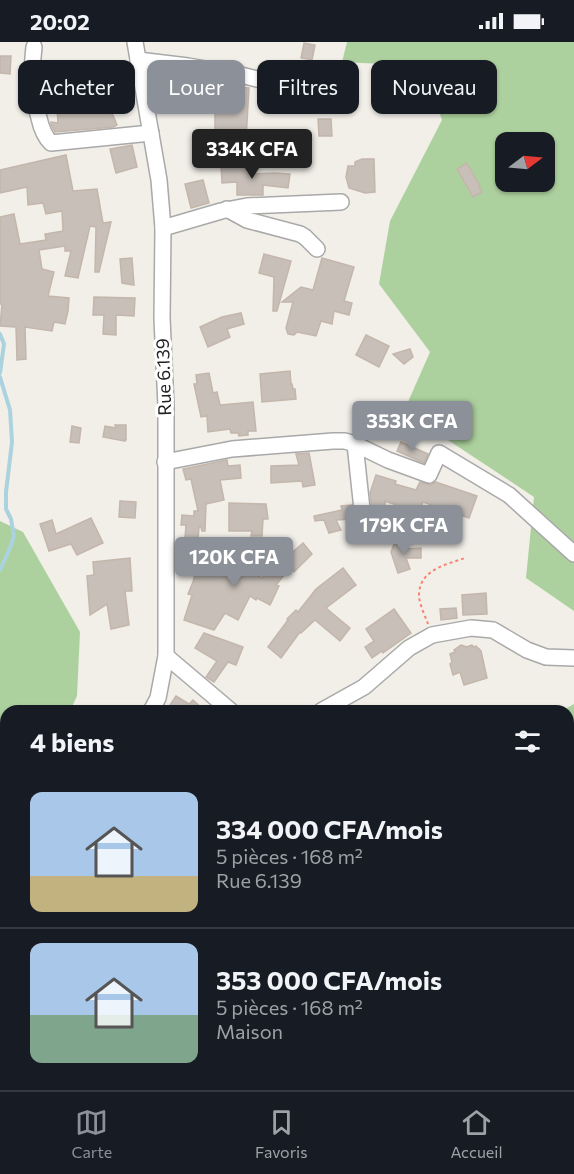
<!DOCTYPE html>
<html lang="fr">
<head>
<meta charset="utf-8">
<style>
	:root { --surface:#171b24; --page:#242831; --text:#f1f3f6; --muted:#9ea1a6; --line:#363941; --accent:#8c9099 }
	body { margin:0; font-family:Commissioner,sans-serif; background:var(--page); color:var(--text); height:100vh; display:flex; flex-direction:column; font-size:22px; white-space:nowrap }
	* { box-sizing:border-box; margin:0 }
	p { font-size:20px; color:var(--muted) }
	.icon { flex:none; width:33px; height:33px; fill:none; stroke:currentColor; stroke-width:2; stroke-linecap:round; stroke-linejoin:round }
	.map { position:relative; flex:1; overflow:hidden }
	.details { position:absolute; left:0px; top:663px; width:574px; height:386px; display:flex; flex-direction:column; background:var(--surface); border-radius:18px 18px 0 0; box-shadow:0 2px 4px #0004 }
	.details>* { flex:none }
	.top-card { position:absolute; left:18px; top:18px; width:538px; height:54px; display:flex; gap:12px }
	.needle { width:39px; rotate:74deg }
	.buttons { position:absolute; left:495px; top:90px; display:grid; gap:12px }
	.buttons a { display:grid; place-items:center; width:60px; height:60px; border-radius:12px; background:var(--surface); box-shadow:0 2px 4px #0004; font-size:30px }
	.price { position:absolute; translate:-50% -51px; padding:0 14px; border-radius:6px; background:var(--accent); color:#fff; font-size:20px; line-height:39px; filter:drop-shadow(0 2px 3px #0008) }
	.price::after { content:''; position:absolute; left:50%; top:36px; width:18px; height:14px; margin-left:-9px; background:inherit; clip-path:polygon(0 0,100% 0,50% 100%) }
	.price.active { background:#222; color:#fff }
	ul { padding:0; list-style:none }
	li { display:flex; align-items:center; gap:18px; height:150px; padding:0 30px }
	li+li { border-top:2px solid var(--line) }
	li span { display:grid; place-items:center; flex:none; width:168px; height:120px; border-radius:12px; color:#555 }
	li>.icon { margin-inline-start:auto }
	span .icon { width:72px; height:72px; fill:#fffc; stroke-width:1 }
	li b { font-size:26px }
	h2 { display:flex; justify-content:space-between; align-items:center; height:72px; padding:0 30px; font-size:26px }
	.tag { padding:0 21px; border-radius:12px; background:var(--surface); box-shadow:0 2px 4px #0004; font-size:21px; line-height:54px }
	.tag.active { background:var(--accent); color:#fff }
	.status { display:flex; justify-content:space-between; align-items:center; height:42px; padding:0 30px; background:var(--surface); direction:ltr }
	.status svg { height:16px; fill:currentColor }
	.menu { display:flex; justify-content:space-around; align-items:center; height:84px; border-top:2px solid var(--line); background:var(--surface); font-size:16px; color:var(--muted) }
	.menu a { display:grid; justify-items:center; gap:3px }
	.menu .active { color:var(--accent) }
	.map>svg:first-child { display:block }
	.forest { fill:#add19e; fill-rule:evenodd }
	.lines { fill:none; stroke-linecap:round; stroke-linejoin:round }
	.stream { stroke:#aad3df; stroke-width:4 }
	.building { fill:#c7bfb8; stroke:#c4b6ab; stroke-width:1.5 }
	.minor-casing { stroke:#a9a9a9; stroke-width:18 }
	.path { stroke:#fa8072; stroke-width:2; stroke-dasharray:3 3; stroke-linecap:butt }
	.minor { stroke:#fff; stroke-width:15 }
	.labels { text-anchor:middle; stroke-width:6; stroke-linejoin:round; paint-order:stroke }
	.street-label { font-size:18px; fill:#222; stroke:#fff }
</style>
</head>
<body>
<div class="status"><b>20:02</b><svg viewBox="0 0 49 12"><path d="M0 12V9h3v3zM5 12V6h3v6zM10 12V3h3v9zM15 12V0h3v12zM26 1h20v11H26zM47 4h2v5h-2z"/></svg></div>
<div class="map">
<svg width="574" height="1048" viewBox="0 0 574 1048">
	<rect width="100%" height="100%" fill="#f2efe9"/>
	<g class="forest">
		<path d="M347,0H574V569L526,536L534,455L404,369L430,310L379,242L390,179L442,78L423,24L342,20ZM506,100H544V140H506Z"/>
		<polygon points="0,479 23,490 80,590 77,654 70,669 6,669 6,681 0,687"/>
		<polygon points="574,662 574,788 569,772 568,669 565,669 565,667"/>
	</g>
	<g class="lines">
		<g class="stream">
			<polyline points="0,292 4,302 0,331"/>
			<polyline points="0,335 10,368 12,400 6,450 6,467 11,477 14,494 10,506 0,528"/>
		</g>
	</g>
	<g class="building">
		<polygon points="304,1 315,3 312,18 301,16"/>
		<polygon points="0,14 11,14 10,32 0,31"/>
		<polygon points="72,21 74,33 100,29 106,67 110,66 117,83 113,85 55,90 51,82 51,80 58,81 56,52 45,53 42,24"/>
		<polygon points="170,34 198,36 218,39 218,44 249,46 246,98 215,96 215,58 169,56"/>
		<polygon points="318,77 331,77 332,94 319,94"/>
		<polygon points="132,103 137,125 116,131 110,107"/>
		<polygon points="66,113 73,149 97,147 103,181 111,180 99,230 95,230 96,185 90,184 78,236 65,234 71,209 65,209 65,204 39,208 42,227 54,230 48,254 69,256 68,269 65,282 54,280 52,289 25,285 26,317 17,318 16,285 0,284 2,262 0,262 0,175 14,172 20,202 46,198 45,192 63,189 62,169 46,172 43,161 28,163 27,145 0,151 0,128"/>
		<polygon points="362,117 374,117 375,150 365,151 349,146 346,135 348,124 355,124 355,120"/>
		<polygon points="467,121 480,144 479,145 482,150 473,155 457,127"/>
		<polygon points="246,122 247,132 275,131 290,132 288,146 263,143 263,153 237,153 237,140 222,141 221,123"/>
		<polygon points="203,138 209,161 191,166 185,142"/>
		<polygon points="264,212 291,219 277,269 273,269 274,235 259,231"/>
		<polygon points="132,216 134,243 122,241 120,217"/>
		<polygon points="322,216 354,225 344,259 352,261 349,273 334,269 332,282 321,279 316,294 297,290 294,293 288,292 286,286 293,260 282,260 301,245 313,248"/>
		<polygon points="94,255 135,256 134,274 116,273 116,293 103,292 104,273 93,273"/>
		<polygon points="241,271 244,282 227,287 230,295 208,305 200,285 222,275"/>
		<polygon points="366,293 389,304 379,325 356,313"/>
		<polygon points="410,307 413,315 404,322 393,312"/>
		<polygon points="290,329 291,342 292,342 293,347 295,347 296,357 262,360 260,332"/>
		<polygon points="209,331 213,351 217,350 220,363 253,360 256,389 248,389 248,393 239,394 238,391 231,391 230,387 208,390 207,374 201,375 194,342 197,342 196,333"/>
		<polygon points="115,383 126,383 126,398 125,398 125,399 103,395 105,384 116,386"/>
		<polygon points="72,384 81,386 79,401 70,400"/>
		<polygon points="401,400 428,412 424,421 397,409"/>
		<polygon points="309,411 315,443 303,445 302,439 271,441 271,424 299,423 296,412"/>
		<polygon points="227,418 228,424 240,423 241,436 220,438 224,458 206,462 205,489 202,489 201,485 199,485 197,509 184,508 186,483 181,483 182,473 194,474 194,469 198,469 191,437 186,438 183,427"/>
		<polygon points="376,433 396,439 395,442 416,448 420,440 430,443 436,440 477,454 469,476 423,460 415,480 405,475 408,467 385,459 385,481 375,481 375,476 373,476 370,451"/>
		<polygon points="120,459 136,460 135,476 119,475"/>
		<polygon points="229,461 266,462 268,477 263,477 262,494 251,494 252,489 229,489"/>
		<polygon points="352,463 353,477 336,478 341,488 329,491 324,478 315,479 314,474 342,468 341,464"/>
		<polygon points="91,476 103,501 77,513 71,502 49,509 40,482 52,478 56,492"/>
		<polygon points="398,492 403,507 421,506 421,516 406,516 410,527 398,531 391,510"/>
		<polygon points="303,501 312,512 294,530 290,526 276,543 279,544 270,563 257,556 256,558 250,554 238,578 225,571 214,588 184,578 192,553 188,552 193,540 200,512 214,516 214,518 239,528 240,524 262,536 277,520 279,522"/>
		<polygon points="130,516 132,549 125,549 129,583 111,587 107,562 90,573 87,534 94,533 93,520"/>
		<polygon points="343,526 356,543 326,566 350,586 340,599 315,578 301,591 300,590 281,616 268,605 288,578 287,577 296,568 298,570 316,547"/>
		<polygon points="486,551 487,572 463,573 462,553"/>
		<polygon points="456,566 457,576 441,578 440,567"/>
		<polygon points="394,567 411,591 383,611 382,609 372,616 365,605 374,599 366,587"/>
		<polygon points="204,591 243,605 236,623 228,620 214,640 206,635 217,619 195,606"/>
		<polygon points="461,603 467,605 472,603 473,605 476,604 481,609 487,636 464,643 460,630 453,633 450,622 452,620 450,612 455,610 454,608"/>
		<polygon points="176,654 189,662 193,658 205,669 179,669 170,663"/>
	</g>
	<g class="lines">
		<g class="minor-casing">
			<g id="minor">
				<polyline points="135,0 159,138 163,186 162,276 166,364 166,614 158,656 151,669"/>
				<path d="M34,5C31,33 31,48 39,76C41,85 44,94 51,101L151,91"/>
				<polyline points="138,18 188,24 241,33 296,47"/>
				<polyline points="227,167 247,178 300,192 305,195 317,207"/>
				<polyline points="163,186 221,169 247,164 341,160"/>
				<polyline points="355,402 364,486"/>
				<polyline points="165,420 232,407 333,399 345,399 355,402 388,418 429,433 439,411 509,453 574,512"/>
				<polyline points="166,614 231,669"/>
				<polyline points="321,669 364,645 409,606 432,593 471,586 493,588 527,608 546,615 574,616"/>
				<polyline points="0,798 6,795"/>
				<polyline points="400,1048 405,1042"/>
			</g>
		</g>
		<path class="path" d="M428,582C425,574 420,563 419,555C418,528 445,523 465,516"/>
		<use href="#minor" class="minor"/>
	</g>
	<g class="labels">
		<g class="street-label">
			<text transform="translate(164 335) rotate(-92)" y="6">Rue 6.139</text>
		</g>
	</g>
</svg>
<div class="buttons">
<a><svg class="needle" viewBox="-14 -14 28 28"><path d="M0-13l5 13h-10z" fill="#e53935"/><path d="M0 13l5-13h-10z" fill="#9ea1a6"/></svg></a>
</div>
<b class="price active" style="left:252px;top:138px">334K CFA</b>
<b class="price" style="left:412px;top:410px">353K CFA</b>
<b class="price" style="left:404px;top:514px">179K CFA</b>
<b class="price" style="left:234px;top:546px">120K CFA</b>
<div class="top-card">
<a class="tag">Acheter</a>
<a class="tag active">Louer</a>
<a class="tag">Filtres</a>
<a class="tag">Nouveau</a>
</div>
<section class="details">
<h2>4 biens<svg class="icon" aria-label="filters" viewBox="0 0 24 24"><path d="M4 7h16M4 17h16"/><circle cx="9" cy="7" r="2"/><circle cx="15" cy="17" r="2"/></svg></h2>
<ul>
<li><span style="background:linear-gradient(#a9c7e8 70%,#c2b280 0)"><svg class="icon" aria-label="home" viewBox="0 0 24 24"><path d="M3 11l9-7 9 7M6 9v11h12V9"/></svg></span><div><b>334 000 CFA/mois</b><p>5 pièces · 168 m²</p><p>Rue 6.139</p></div></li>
<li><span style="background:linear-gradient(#a9c7e8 60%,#7fa58c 0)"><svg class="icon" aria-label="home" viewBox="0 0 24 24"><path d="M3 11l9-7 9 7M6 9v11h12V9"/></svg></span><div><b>353 000 CFA/mois</b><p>5 pièces · 168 m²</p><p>Maison</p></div></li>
</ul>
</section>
</div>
<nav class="menu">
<a class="active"><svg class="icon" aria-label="map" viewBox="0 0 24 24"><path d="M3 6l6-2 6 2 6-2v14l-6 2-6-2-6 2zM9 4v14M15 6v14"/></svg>Carte</a>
<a><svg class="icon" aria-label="saved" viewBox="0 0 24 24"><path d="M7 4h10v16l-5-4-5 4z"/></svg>Favoris</a>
<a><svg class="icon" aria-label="home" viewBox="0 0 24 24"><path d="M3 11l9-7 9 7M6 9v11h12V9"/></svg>Accueil</a>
</nav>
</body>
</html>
